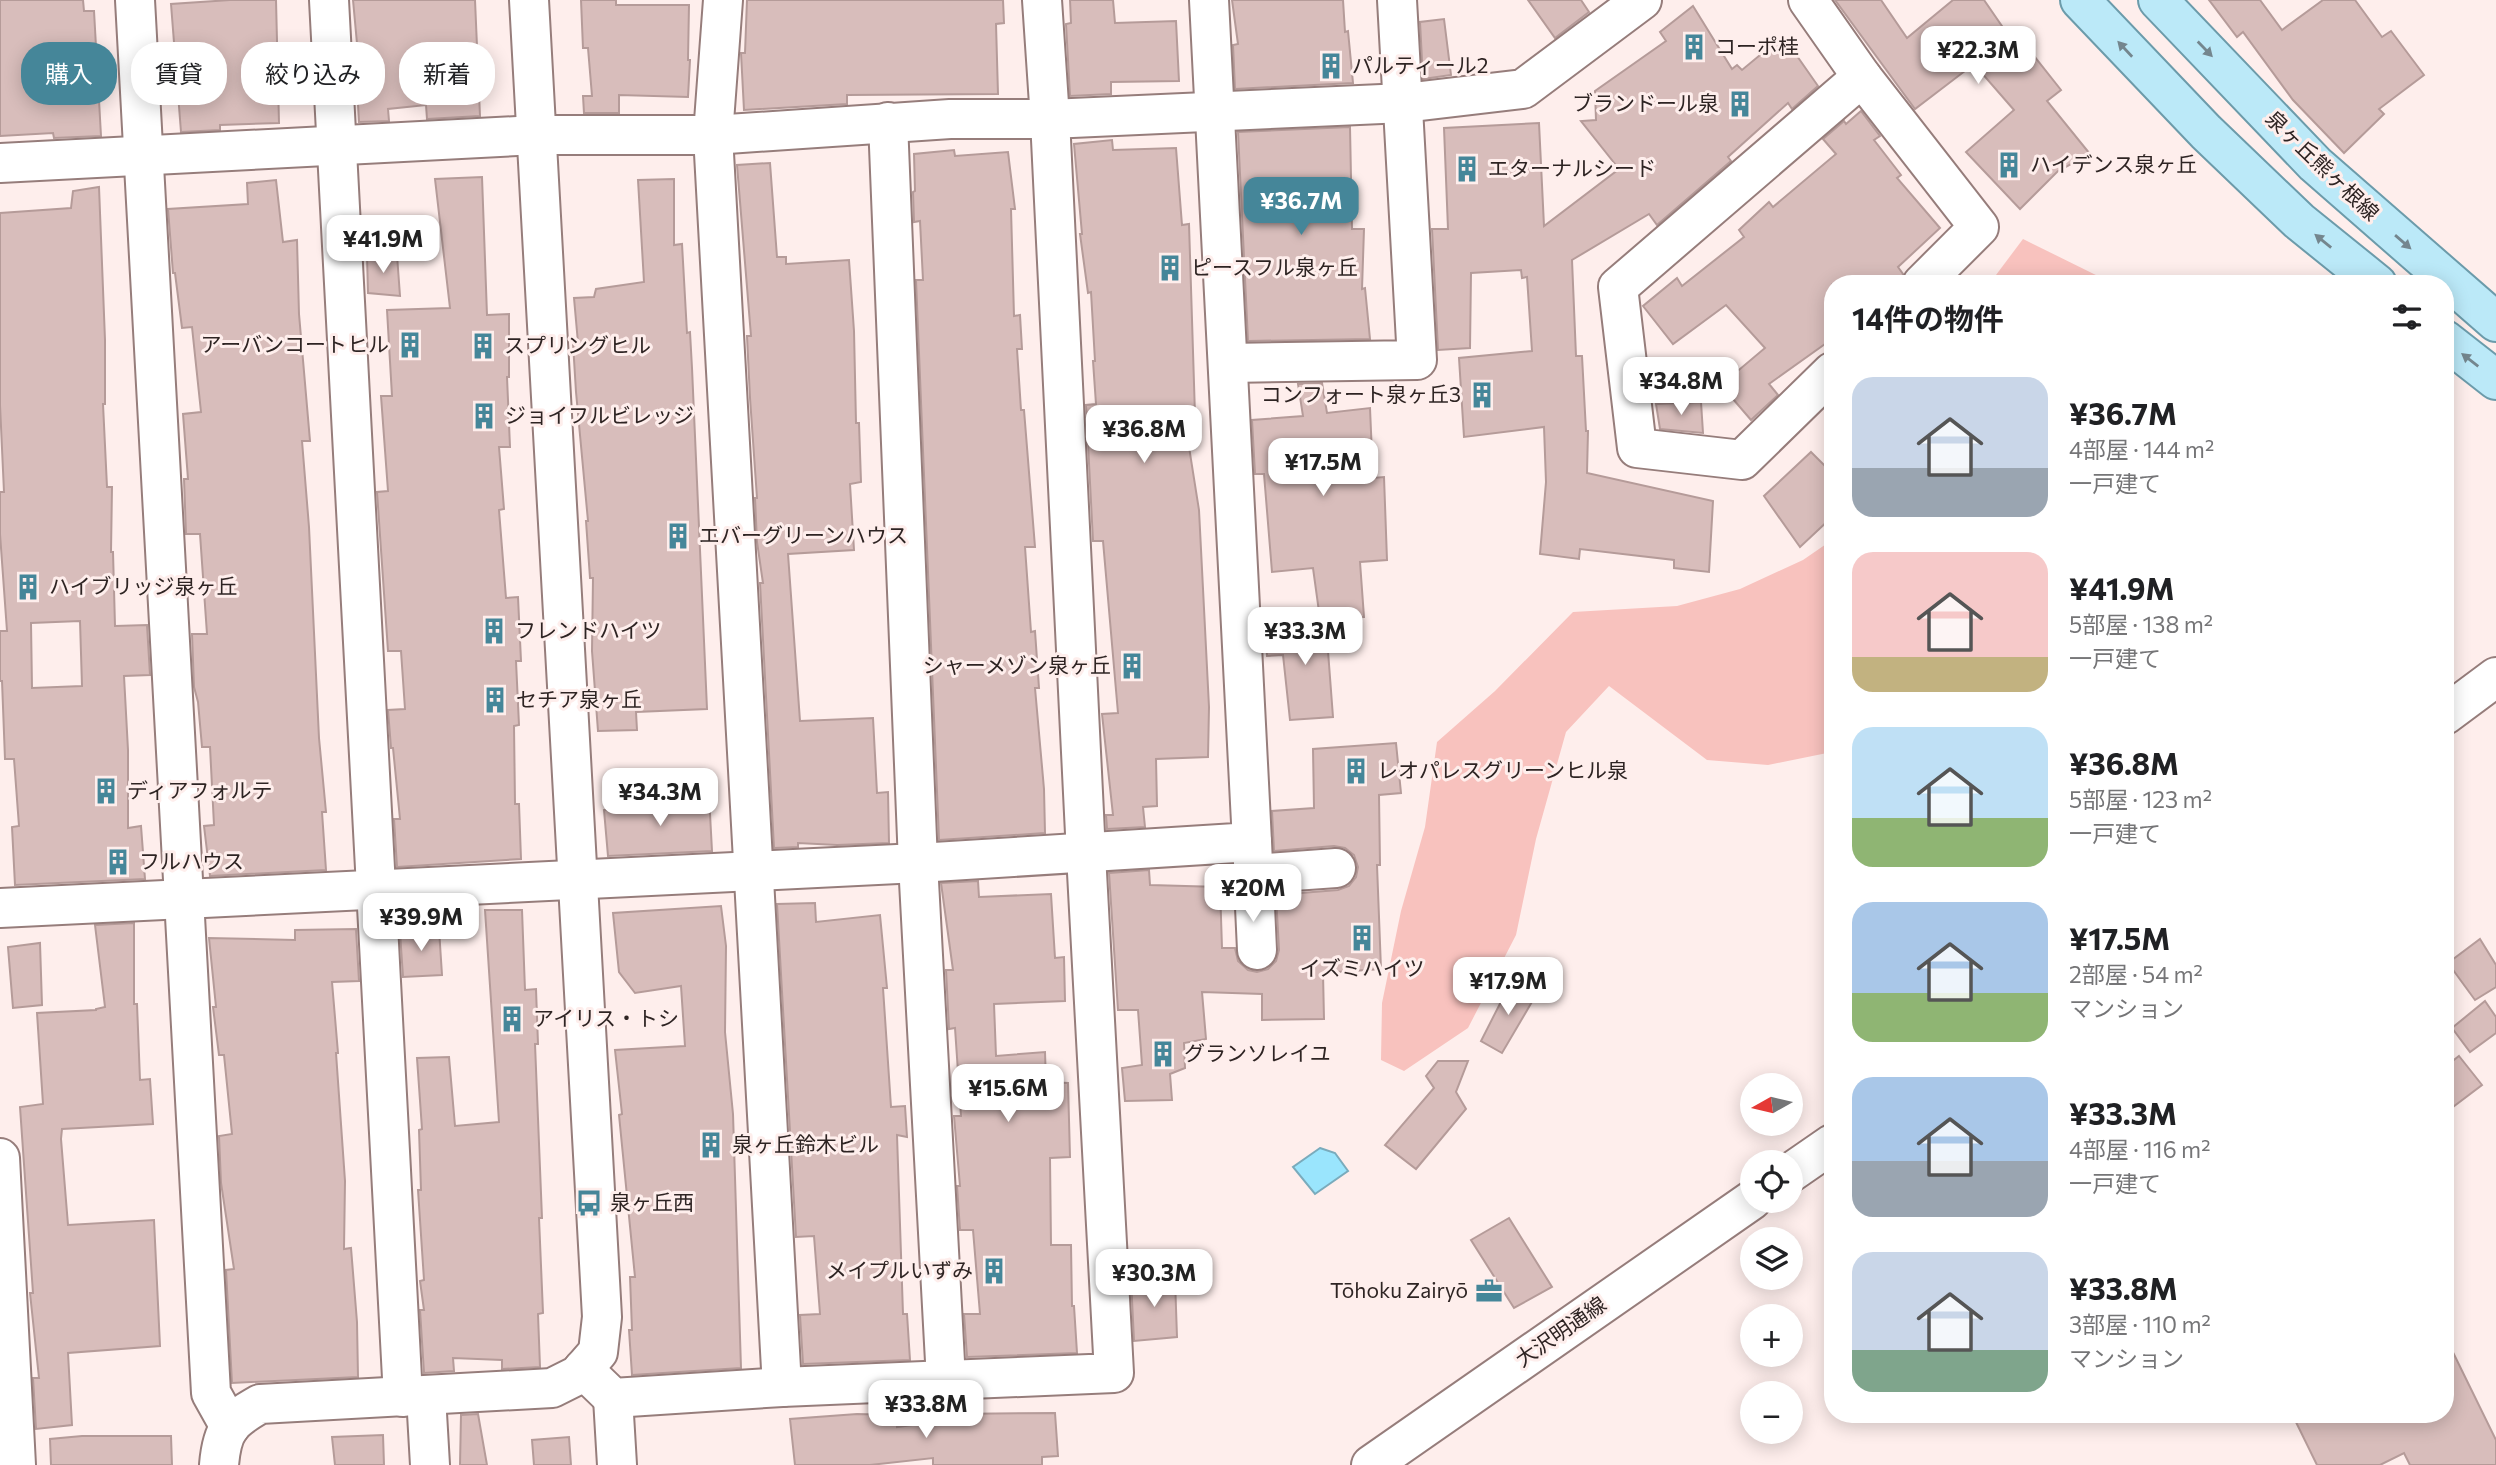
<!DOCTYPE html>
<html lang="ja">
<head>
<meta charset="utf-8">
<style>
	:root { --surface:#fff; --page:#f6f6f6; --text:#202124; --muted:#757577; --accent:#458699 }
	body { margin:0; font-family:Commissioner,"Noto Sans JP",sans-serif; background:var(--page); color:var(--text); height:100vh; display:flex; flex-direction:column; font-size:26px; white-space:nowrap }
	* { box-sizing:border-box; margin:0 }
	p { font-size:23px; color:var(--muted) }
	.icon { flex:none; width:38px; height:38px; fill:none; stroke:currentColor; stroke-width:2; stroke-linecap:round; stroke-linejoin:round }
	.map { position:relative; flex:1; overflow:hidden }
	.details { position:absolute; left:1824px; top:275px; width:630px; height:1148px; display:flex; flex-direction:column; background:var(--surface); border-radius:28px; box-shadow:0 4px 18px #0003 }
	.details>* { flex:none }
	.hud { position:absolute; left:21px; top:42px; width:665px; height:63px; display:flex; gap:14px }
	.needle { width:46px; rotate:262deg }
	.fabs { position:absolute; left:1740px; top:1073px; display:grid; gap:14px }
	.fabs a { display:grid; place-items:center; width:63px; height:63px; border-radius:50%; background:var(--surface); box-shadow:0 4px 18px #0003; font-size:35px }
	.price { position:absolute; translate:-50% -60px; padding:0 16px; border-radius:14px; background:#fff; color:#222; font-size:23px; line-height:46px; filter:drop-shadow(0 2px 4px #0008) }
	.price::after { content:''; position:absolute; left:50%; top:42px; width:21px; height:16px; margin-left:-10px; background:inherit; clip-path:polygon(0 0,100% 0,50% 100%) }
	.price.active { background:var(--accent); color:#fff }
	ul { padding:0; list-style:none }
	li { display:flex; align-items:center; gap:21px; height:175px; padding:0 28px }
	li span { display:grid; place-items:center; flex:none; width:196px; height:140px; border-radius:21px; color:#555 }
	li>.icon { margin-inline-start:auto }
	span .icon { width:84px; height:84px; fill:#fffc; stroke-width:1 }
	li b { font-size:30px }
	h2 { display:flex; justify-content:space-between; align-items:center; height:84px; padding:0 28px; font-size:30px }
	.tag { padding:0 24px; border-radius:28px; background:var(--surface); box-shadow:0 4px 18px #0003; font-size:24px; line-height:63px }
	.tag.active { background:var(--accent); color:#fff }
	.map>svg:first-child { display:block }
	.green { fill:#f8c2be }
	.water { fill:#9ae5fd; stroke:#7aabbc; stroke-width:2 }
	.building { fill:#d8bdbb; stroke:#b59b99; stroke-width:2; fill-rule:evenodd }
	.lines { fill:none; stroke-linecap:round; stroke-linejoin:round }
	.minor-casing { stroke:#967d7b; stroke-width:42 }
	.major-casing { stroke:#6c9baa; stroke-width:42 }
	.minor { stroke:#fff; stroke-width:38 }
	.major { stroke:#bbe9f8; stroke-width:38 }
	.oneway { fill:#74868e }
	.labels { text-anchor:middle; stroke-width:6; stroke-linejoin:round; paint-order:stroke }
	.poi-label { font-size:21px; fill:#2e2423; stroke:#feeeec; text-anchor:start }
	.street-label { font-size:21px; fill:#2e2423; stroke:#feeeec }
</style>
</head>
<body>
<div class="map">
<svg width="2496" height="1465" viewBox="0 0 2496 1465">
	<rect width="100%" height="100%" fill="#feeeec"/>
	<g class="green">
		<polygon points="2023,239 2108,281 2111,283 1990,283"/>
		<polygon points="1832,540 1832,752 1768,765 1707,760 1609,686 1566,732 1536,839 1516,935 1468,1028 1404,1071 1381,1060 1382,1003 1401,911 1425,827 1437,742 1495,691 1573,612 1677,606 1740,589 1803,560"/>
	</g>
	<polygon class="water" points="1320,1148 1335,1153 1348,1171 1315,1194 1293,1167"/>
	<g class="building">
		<polygon points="0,0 83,0 84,11 94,11 101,136 54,138 53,133 0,136"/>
		<polygon points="230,0 276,0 279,123 220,125 220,130 181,132 171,4"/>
		<polygon points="353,0 475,0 480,116 427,119 426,105 388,109 389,121 359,122 357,87 361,87"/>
		<polygon points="581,0 616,0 616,5 689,5 688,60 690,60 688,97 619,95 619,113 584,113 583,96 592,96 588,48 583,48"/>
		<polygon points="747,0 1003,0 1004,23 996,24 998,94 847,95 847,104 744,110 741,53 745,53"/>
		<polygon points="1070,0 1113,0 1115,23 1176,21 1179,81 1111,82 1111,94 1070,96 1066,24 1071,23"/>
		<polygon points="1232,0 1343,0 1345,32 1348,31 1353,83 1235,89 1233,45 1238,44"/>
		<polygon points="1528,0 1581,0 1589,12 1555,38"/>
		<polygon points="1835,0 1881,0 1907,38 1953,0 1984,0 2013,42 2019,37 2061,90 2047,101 2090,154 2058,171 2020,209 1966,152 2014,110 1974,64 1915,109"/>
		<polygon points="2209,0 2260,0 2282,30 2323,0 2355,0 2382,37 2391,31 2424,75 2379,109 2384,114 2344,153 2293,100 2243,32 2237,37"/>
		<polygon points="1693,6 1732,69 1737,65 1742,70 1783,36 1818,86 1792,109 1788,103 1728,157 1731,161 1657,225 1649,214 1572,260 1576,356 1582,356 1586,431 1588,431 1587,473 1713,501 1709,572 1674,568 1674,560 1580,549 1579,559 1540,554 1546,482 1544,427 1464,437 1459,358 1532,351 1527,277 1522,278 1521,270 1471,273 1470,348 1438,350 1432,229 1448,229 1444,128 1539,123 1544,226 1619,169 1581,121 1596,120 1595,91 1666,41 1660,32"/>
		<polygon points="1444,19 1451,75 1423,79 1420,22"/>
		<polygon points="1861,111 1880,136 1874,140 1901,175 1897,178 1940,228 1898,267 1903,274 1901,284 1832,284 1832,339 1769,384 1778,395 1751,420 1721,385 1765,348 1726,305 1673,344 1643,306 1677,278 1682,286 1744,237 1739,230 1769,202 1773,207 1836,154 1823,139 1844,121 1846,124"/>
		<polygon points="1350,127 1352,229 1364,229 1362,289 1365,288 1370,339 1248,341 1238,132"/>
		<polygon points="1112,140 1113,150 1176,148 1182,225 1189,224 1196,447 1189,447 1199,510 1209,707 1208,757 1156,759 1157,806 1143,807 1145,827 1107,829 1106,815 1113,815 1102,714 1118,713 1103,541 1093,541 1086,405 1096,404 1093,361 1095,361 1091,292 1088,293 1080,234 1082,234 1074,144"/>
		<polygon points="954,150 955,156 1008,152 1015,209 1011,209 1014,316 1020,315 1022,349 1017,349 1021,410 1024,410 1035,547 1025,547 1031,632 1035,631 1039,688 1035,688 1044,789 1045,833 939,840 916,280 923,280 920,221 914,222 913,192 915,191 914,154"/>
		<polygon points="770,163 777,257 786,257 786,264 849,260 854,331 856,423 859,423 861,482 850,484 854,550 788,554 800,721 873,718 877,793 888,792 889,843 837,845 798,843 798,847 774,848 760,583 763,583 757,542 755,498 757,498 750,398 747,336 751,336 737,165"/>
		<polygon points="482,177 487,315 509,314 509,377 507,377 510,447 499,447 504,509 499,510 506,598 518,597 521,661 516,661 519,725 514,726 515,804 519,804 521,859 397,867 394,819 400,819 393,748 391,748 388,710 405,709 401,651 388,651 377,492 388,491 381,396 392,396 387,310 450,308 435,179"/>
		<polygon points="674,179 674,245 682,244 687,333 690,332 692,368 707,709 636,712 637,730 598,731 592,651 593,578 590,578 586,521 588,521 576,392 573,343 578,343 574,298 594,297 596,289 644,282 638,180"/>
		<polygon points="276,180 283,242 297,240 299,314 310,441 302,441 309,527 319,738 326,812 322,812 326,870 210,876 204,826 214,825 210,747 202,747 198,702 194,687 192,634 207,634 200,534 186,534 184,479 188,479 183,414 201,412 192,327 182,328 175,273 173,273 168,209 248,204 247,183"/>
		<path d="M99,187L105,340V404H103L107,487H112L111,552H113L115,626L147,625L150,675L124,676L128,750V828L141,826L145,879L15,885L12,827L19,826L14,759H5L2,681H0V631H7L0,534V492H4L0,405V213L71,208L73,191ZM80,621L82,686L32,688L31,623Z"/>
		<polygon points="397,255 400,296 368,293 367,256"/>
		<polygon points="1322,383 1327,413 1370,408 1373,478 1384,477 1387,560 1360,562 1364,617 1320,619 1313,568 1272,572 1264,474 1255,474 1252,420 1303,416 1298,384"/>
		<polygon points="1701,402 1703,433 1660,429 1656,404"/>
		<polygon points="1811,452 1832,473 1832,517 1800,547 1764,496"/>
		<polygon points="1330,623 1333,651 1328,651 1333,717 1290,720 1283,655 1267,656 1265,627"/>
		<polygon points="1396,743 1401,793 1379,795 1380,865 1377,865 1381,969 1323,973 1324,1019 1262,1020 1262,994 1202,992 1206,1039 1184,1043 1185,1068 1170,1074 1172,1100 1125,1101 1122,1068 1142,1065 1138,1010 1118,1010 1109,873 1149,870 1150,885 1220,887 1222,948 1235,948 1238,961 1248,970 1257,972 1268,969 1276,961 1279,950 1276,895 1338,890 1349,886 1356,877 1358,867 1354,855 1345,848 1334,846 1274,851 1272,811 1314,808 1313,749"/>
		<polygon points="709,795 712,851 608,856 604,810"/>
		<polygon points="978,881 979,897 1051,894 1055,958 1064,957 1065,1001 994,1004 996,1056 1045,1052 1046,1082 1068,1083 1070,1157 1050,1158 1051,1245 1071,1245 1072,1306 1074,1306 1077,1353 967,1357 964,1314 980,1314 973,1230 960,1230 957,1186 960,1186 954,1116 961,1116 955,1028 949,1029 946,970 953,970 941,883"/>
		<polygon points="815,903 816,922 880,915 887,988 883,988 891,1107 905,1106 907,1137 897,1135 903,1314 907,1314 910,1360 803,1364 800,1315 820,1314 814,1236 796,1237 777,904"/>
		<polygon points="721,906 726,946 725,1032 733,1114 741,1368 632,1375 629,1330 632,1330 630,1277 635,1277 619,1115 622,1114 615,1050 685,1046 681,986 635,993 619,972 613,913"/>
		<polygon points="485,910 522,910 525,990 536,989 538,1044 535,1044 542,1218 539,1218 543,1313 538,1314 540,1367 502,1369 502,1360 453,1358 454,1371 424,1373 420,1310 424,1310 420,1281 424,1280 418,1190 421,1190 419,1130 422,1129 417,1058 449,1057 455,1126 499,1122"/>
		<polygon points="134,923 134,1004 137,1004 140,1080 150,1079 153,1124 62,1129 61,1139 68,1225 154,1220 160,1346 68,1353 72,1425 36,1429 33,1378 39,1378 30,1293 33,1293 20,1107 43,1104 37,1013 96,1010 96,1009 105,1007 95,925"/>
		<polygon points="356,929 359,981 332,982 338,1053 336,1053 345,1181 344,1249 351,1248 357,1322 358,1377 232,1383 226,1270 234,1269 221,1183 219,1136 232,1134 224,1055 219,1055 213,1007 216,1007 209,938 295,940 295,930"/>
		<polygon points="439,929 442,975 403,977 400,932"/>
		<polygon points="2480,939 2496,965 2496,987 2475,1000 2448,963"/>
		<polygon points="40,943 42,1005 13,1008 8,947"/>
		<polygon points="1511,982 1536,995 1502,1053 1481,1041"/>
		<polygon points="2485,1001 2496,1017 2496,1033 2470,1052 2452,1028"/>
		<polygon points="2459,1056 2482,1085 2445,1113 2445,1067"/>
		<polygon points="1438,1061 1468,1061 1456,1092 1466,1109 1416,1169 1385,1145 1434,1088 1426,1076"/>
		<polygon points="1509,1218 1552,1287 1514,1308 1471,1240"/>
		<polygon points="1131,1279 1175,1279 1177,1337 1134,1341"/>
		<polygon points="2445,1336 2496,1440 2496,1465 2410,1465 2404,1453 2380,1465 2317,1465 2292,1414 2445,1414"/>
		<polygon points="1055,1413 1058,1456 1042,1457 1042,1465 933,1465 933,1458 870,1465 795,1465 790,1419 857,1414 896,1415 897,1427 948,1420 950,1414"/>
		<polygon points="478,1414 487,1465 460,1465 461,1415"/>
		<polygon points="383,1435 384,1465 335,1465 332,1437"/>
		<polygon points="82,1436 171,1436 172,1465 51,1465 50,1439"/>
		<polygon points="569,1437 571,1465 534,1465 532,1440"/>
	</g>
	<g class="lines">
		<g class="minor-casing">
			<g id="minor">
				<polyline points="135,0 211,1393 230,1427"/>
				<polyline points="329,0 403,1397"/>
				<polyline points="723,0 713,135 782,1387"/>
				<polyline points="1808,0 1862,77 1979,227 1922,284"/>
				<polyline points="888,122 918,863 946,1380"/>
				<polyline points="0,163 536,135 713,135 950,119 1050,119 1404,103 1523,89 1642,0"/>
				<polyline points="1229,363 1417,360 1397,0"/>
				<polyline points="1832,372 1742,460 1637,448 1618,287 1862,77"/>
				<polyline points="2445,715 2496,677"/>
				<polyline points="1252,842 1257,950"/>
				<polyline points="1253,874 1336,868"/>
				<polyline points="0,908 918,863 1252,842 1209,0"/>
				<polyline points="0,1158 16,1465"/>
				<polyline points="1790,1173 1832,1144"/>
				<polyline points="583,1369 613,1398 782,1387 1114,1373 1086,854 1050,119 1042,0"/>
				<polyline points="426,1396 430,1465"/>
				<polyline points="613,1398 617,1465"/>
				<path d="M219,1465C222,1429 230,1421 260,1404L552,1388L578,1375L598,1352L602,1317L529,0"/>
				<polyline points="1371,1465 1752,1200"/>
			</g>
		</g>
		<g class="major-casing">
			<g id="major">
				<polyline points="2080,0 2206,132 2299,221 2377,284"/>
				<polyline points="2158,0 2315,164 2496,322"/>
				<polyline points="2445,340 2496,380"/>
			</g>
		</g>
		<use href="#minor" class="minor"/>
		<use href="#major" class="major"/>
	</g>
	<defs><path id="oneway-solid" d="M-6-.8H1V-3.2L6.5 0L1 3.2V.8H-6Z" transform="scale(1.75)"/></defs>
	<g class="oneway">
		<use href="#oneway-solid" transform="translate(2125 49) rotate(-133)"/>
		<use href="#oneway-solid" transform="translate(2205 49) rotate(46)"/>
		<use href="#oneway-solid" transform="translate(2323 241) rotate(-141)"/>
		<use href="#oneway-solid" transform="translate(2403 242) rotate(41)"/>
		<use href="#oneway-solid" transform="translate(2470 360) rotate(-142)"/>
	</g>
	<defs>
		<g id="building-bare" transform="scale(2.1)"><path d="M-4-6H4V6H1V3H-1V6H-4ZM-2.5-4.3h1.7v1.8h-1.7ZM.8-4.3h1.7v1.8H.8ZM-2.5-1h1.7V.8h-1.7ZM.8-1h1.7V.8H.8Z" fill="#458699" stroke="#feeeec" stroke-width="2.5" paint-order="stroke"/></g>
		<g id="bus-bare" transform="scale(2.1)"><path d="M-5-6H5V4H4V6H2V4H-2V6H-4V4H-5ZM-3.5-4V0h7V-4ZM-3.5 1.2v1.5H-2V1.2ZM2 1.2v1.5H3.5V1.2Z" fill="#458699" stroke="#feeeec" stroke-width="2.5" paint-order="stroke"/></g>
		<g id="office-bare" transform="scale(2.1)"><path d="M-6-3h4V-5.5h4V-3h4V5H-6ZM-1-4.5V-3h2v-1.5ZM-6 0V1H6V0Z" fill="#458699" stroke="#feeeec" stroke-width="2.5" paint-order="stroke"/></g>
	</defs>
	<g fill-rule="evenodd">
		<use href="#building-bare" x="1694" y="47"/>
		<use href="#building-bare" x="1331" y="66"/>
		<use href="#building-bare" x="1740" y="104"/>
		<use href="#building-bare" x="2009" y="165"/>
		<use href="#building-bare" x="1467" y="169"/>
		<use href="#building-bare" x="1170" y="268"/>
		<use href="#building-bare" x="410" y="345"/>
		<use href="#building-bare" x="483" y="346"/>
		<use href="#building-bare" x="1482" y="395"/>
		<use href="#building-bare" x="484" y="416"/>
		<use href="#building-bare" x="678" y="536"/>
		<use href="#building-bare" x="28" y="587"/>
		<use href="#building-bare" x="494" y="631"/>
		<use href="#building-bare" x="1132" y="666"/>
		<use href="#building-bare" x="495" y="700"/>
		<use href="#building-bare" x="1356" y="771"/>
		<use href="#building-bare" x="106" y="791"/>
		<use href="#building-bare" x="118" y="862"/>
		<use href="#building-bare" x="1362" y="938"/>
		<use href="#building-bare" x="512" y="1019"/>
		<use href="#building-bare" x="1163" y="1054"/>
		<use href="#building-bare" x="711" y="1145"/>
		<use href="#bus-bare" x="589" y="1203"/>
		<use href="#building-bare" x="994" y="1271"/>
		<use href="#office-bare" x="1489" y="1291"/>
	</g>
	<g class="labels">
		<g class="poi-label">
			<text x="1715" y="54">コーポ桂</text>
			<text x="1352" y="73">パルティール2</text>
			<text x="1719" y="111" text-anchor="end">ブランドール泉</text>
			<text x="2030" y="172">ハイデンス泉ヶ丘</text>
			<text x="1488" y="176">エターナルシード</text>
			<text x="1191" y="275">ピースフル泉ヶ丘</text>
			<text x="389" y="352" text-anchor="end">アーバンコートヒル</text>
			<text x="504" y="353">スプリングヒル</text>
			<text x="1461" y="402" text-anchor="end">コンフォート泉ヶ丘3</text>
			<text x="505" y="423">ジョイフルビレッジ</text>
			<text x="699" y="543">エバーグリーンハウス</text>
			<text x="49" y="594">ハイブリッジ泉ヶ丘</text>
			<text x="515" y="638">フレンドハイツ</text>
			<text x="1111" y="673" text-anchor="end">シャーメゾン泉ヶ丘</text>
			<text x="516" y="707">セチア泉ヶ丘</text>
			<text x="1377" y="778">レオパレスグリーンヒル泉</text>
			<text x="127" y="798">ディアフォルテ</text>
			<text x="139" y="869">フルハウス</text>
			<text x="1362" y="976" text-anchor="middle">イズミハイツ</text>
			<text x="533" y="1026">アイリス・トシ</text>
			<text x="1184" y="1061">グランソレイユ</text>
			<text x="732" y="1152">泉ヶ丘鈴木ビル</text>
			<text x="610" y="1210">泉ヶ丘西</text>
			<text x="973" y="1278" text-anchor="end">メイプルいずみ</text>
			<text x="1468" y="1298" text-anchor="end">Tōhoku Zairyō</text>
		</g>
		<g class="street-label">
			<text transform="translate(2322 166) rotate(44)" y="7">泉ヶ丘熊ヶ根線</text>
			<text transform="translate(1561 1332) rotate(-35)" y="7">大沢明通線</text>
		</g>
	</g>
</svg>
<div class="fabs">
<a><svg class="needle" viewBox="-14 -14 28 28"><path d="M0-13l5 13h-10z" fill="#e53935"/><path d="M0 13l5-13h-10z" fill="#757577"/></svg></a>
<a><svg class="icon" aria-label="locate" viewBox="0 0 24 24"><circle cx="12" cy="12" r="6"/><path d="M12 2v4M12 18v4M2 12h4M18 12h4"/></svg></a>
<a><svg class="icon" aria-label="layers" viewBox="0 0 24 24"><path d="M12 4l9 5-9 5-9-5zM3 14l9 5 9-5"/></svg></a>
<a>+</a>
<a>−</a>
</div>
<b class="price" style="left:1978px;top:86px">¥22.3M</b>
<b class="price active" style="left:1301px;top:237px">¥36.7M</b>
<b class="price" style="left:383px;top:275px">¥41.9M</b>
<b class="price" style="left:1681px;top:417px">¥34.8M</b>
<b class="price" style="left:1144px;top:465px">¥36.8M</b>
<b class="price" style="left:1323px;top:498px">¥17.5M</b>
<b class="price" style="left:1305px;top:667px">¥33.3M</b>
<b class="price" style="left:660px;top:828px">¥34.3M</b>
<b class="price" style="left:1253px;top:924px">¥20M</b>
<b class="price" style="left:421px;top:953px">¥39.9M</b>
<b class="price" style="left:1508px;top:1017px">¥17.9M</b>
<b class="price" style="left:1008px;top:1124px">¥15.6M</b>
<b class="price" style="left:1154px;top:1309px">¥30.3M</b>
<b class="price" style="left:926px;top:1440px">¥33.8M</b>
<div class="hud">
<a class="tag active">購入</a>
<a class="tag">賃貸</a>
<a class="tag">絞り込み</a>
<a class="tag">新着</a>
</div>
<section class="details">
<h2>14件の物件<svg class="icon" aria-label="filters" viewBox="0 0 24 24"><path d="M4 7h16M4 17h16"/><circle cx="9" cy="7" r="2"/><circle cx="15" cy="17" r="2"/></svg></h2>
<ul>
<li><span style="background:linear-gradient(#c9d6e8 65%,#9aa5b1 0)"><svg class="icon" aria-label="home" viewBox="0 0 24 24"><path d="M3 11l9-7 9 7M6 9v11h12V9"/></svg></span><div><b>¥36.7M</b><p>4部屋 · 144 m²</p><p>一戸建て</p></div></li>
<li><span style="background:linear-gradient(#f6c9c9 75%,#c2b280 0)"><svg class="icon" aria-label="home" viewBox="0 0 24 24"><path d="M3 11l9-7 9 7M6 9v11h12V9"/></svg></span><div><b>¥41.9M</b><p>5部屋 · 138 m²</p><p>一戸建て</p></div></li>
<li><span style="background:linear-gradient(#bfe0f5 65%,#8fb573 0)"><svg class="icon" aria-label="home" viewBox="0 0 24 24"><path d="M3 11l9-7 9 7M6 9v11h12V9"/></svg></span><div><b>¥36.8M</b><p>5部屋 · 123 m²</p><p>一戸建て</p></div></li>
<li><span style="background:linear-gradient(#a9c7e8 65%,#8fb573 0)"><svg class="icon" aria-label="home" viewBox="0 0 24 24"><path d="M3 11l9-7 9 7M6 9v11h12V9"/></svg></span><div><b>¥17.5M</b><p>2部屋 · 54 m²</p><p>マンション</p></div></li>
<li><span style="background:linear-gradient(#a9c7e8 60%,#9aa5b1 0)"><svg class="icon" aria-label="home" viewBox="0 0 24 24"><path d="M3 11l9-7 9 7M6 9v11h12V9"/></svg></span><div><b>¥33.3M</b><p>4部屋 · 116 m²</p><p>一戸建て</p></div></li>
<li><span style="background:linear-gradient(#c9d6e8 70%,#7fa58c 0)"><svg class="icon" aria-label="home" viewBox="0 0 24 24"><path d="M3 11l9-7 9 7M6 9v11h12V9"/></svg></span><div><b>¥33.8M</b><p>3部屋 · 110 m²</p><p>マンション</p></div></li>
</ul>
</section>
</div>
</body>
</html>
